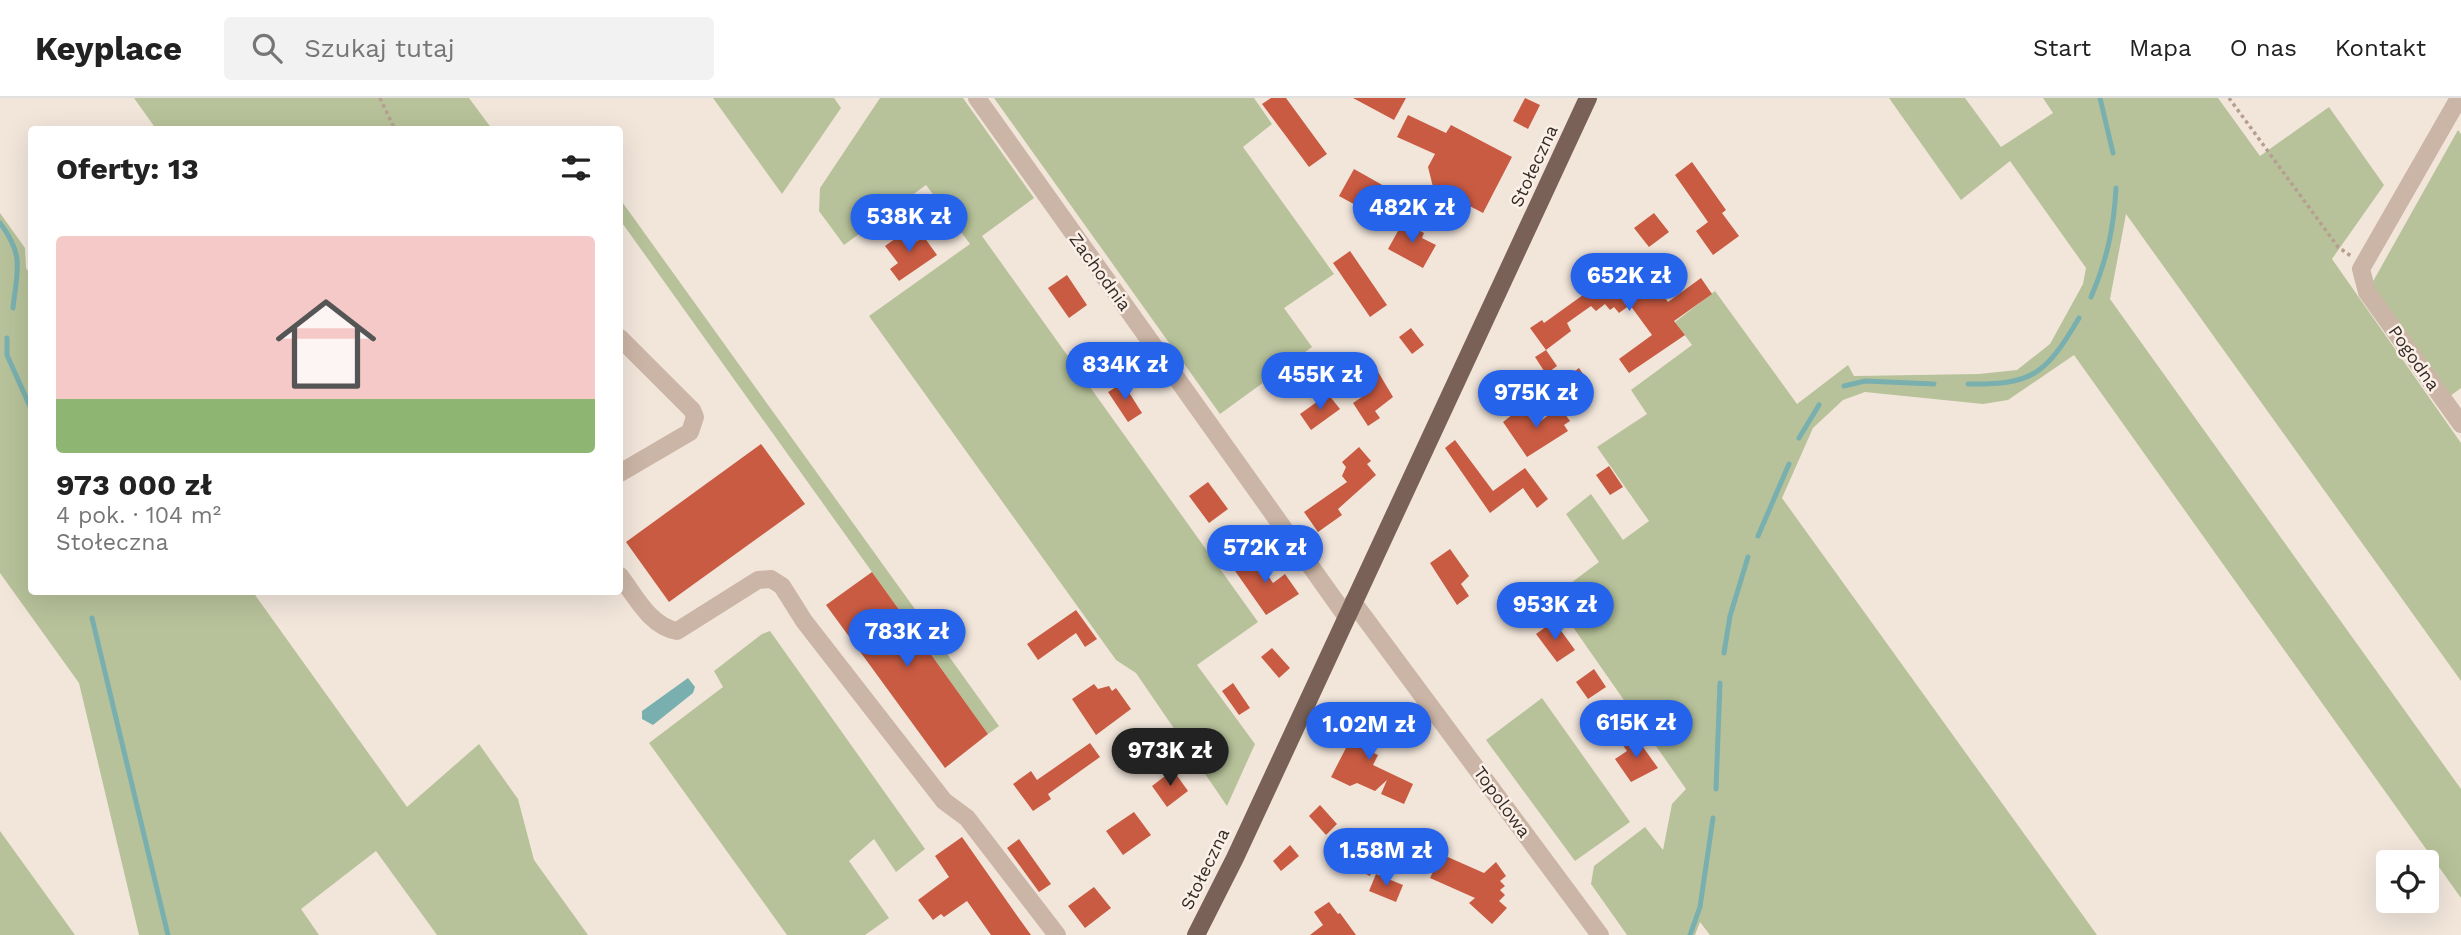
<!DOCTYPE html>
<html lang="pl">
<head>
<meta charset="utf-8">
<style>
	:root { --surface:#fff; --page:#f2f2f2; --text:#222; --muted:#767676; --line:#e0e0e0; --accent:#2563eb }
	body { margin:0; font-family:"Work Sans",sans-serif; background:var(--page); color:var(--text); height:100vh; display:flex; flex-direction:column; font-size:26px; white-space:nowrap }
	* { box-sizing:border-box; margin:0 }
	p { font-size:23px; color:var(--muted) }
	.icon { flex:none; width:38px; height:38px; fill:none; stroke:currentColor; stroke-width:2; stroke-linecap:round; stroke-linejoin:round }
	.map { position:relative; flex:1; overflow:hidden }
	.drawer { position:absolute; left:28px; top:28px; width:595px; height:469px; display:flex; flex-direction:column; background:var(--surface); border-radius:7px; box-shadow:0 7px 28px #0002 }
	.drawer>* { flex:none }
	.tools { position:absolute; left:2376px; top:752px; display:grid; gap:14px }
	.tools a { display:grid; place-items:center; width:63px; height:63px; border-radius:7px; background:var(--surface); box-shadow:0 7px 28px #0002; font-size:35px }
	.price { position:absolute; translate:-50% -60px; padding:0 16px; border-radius:24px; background:var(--accent); color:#fff; font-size:23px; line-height:46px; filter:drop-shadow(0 2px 4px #0008) }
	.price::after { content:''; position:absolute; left:50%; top:42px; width:21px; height:16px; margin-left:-10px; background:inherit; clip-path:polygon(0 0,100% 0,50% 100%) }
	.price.selected { background:#222; color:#fff }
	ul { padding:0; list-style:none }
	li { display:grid; align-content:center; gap:14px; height:371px; padding:0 28px }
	li span { display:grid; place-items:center; height:217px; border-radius:7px; color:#555 }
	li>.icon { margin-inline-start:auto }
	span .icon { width:126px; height:126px; fill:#fffc; stroke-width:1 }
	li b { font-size:30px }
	h2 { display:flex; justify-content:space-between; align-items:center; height:84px; padding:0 28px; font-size:30px }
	header { display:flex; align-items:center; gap:42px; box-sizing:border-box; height:98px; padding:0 35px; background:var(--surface); border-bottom:2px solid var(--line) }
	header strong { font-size:33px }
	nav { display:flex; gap:38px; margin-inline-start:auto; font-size:24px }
	.search { width:490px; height:63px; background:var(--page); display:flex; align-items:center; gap:18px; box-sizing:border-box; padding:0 24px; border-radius:7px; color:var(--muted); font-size:26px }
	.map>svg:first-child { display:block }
	.green { fill:#b7c29a }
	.water { fill:#79b0af }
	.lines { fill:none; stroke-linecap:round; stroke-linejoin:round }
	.stream { stroke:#79b0af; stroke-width:5 }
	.building { fill:#c95b42 }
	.path { stroke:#b69f90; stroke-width:3.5; stroke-dasharray:3.5 3.5; stroke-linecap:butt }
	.minor { stroke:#cbb5a6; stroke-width:18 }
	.major { stroke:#796158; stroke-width:18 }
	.labels { text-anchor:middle; stroke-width:5; stroke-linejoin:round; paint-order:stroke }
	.street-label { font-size:18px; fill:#372b27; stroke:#faf0e7 }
</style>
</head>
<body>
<header>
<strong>Keyplace</strong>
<div class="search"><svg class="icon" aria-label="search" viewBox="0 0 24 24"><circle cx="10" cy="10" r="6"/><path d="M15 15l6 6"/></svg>Szukaj tutaj</div>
<nav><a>Start</a><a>Mapa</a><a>O nas</a><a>Kontakt</a></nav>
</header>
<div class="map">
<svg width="2461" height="837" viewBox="0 0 2461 837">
	<rect width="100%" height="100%" fill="#f2e6db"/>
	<g class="green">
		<polygon points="134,0 469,0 492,31 156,31"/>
		<polygon points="713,0 834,0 841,10 782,96"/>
		<polygon points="880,0 963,0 1034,100 982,138 1258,524 1197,567 1255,646 1227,708 1136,575 1116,562 869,218 970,146 926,87 844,147 819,113 820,90"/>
		<polygon points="994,0 1254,0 1272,26 1243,49 1334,176 1284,210 1312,249 1220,316"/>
		<polygon points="1889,0 1965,0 2001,49 2053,15 2043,0 2218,0 2260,58 2329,9 2384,87 2332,161 2461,345 2461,583 2126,116 2110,201 2461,691 2461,800 2074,257 2008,302 1983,306 1865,294 1843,302 1813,330 1782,400 2097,837 1710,837 1700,824 1695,837 1627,837 1591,786 1594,768 1645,729 1663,752 1672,706 1686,691 1552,499 1599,464 1566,416 1591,396 1623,442 1649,423 1597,349 1647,316 1631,292 1692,247 1675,224 1715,193 1797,306 1848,267 1854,278 1979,276 2017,272 2050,246 2083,186 2086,170 2010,63 1961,102"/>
		<polygon points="2458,32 2461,36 2461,290 2450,298 2371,187"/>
		<polygon points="620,101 999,628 988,636 620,122"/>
		<polygon points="0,115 25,150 26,170 31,178 32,494 253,494 407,709 479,646 518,701 534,762 588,837 437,837 376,753 301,811 319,837 139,837 79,585 0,475"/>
		<polygon points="770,533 925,751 896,774 874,741 849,763 889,820 865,837 787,837 649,645 723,589 714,573 762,536"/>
		<polygon points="1542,600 1630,724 1575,763 1486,642"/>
		<polygon points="0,733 75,837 0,837"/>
	</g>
	<polygon class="water" points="688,580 695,589 693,595 653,627 642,621 642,613"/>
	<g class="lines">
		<g class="stream">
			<polyline points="2100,0 2113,55"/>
			<path d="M0,125C25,158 17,172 13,210"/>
			<path d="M2091,199C2107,162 2114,129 2116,90"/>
			<polyline points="7,240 7,257 32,313"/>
			<path d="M1968,286C2033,287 2046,276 2079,220"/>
			<polyline points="1844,288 1865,283 1934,286"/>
			<polyline points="1799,340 1819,307"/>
			<polyline points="1758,438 1789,366"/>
			<polyline points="92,520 168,837"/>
			<polyline points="1724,555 1730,518 1748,459"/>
			<polyline points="1716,691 1720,585"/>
			<polyline points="1690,837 1700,809 1713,720"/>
		</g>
	</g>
	<g class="building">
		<polygon points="1271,0 1286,0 1327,56 1309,69 1262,6"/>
		<polygon points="1353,0 1406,0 1394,22"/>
		<polygon points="1525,0 1540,7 1528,31 1513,23"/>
		<polygon points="1408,17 1446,35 1451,27 1512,59 1483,115 1433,89 1428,69 1435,56 1397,39"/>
		<polygon points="1692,64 1726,112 1722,115 1739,138 1713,157 1696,133 1708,124 1675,77"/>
		<polygon points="1354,71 1409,102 1394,128 1339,98"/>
		<polygon points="1654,115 1669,134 1649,149 1634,130"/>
		<polygon points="1403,124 1424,135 1422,140 1436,147 1423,170 1388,151"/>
		<polygon points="909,131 917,143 924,139 937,157 899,183 890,171 898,165 885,148"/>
		<polygon points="1350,153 1387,207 1370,219 1333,165"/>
		<polygon points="1612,163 1635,194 1652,182 1668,204 1701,180 1712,196 1674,223 1685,237 1629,275 1619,261 1652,237 1630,207 1619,215 1614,209 1610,212 1605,206 1596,213 1591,208 1567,225 1571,233 1546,252 1530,230 1542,222 1544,225 1583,197 1602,180 1597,173"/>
		<polygon points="1067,177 1087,207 1069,220 1048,190"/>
		<polygon points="1411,230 1424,247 1412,256 1399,239"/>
		<polygon points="1546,252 1557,268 1546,276 1535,259"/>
		<polygon points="1374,267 1393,299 1375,313 1380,320 1368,328 1353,305 1372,292 1361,277"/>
		<polygon points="1579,270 1587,282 1574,291 1566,280"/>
		<polygon points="1123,285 1142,315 1128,324 1108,294"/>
		<polygon points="1328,296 1340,311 1311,332 1300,316"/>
		<polygon points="1522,309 1535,327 1560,309 1570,323 1564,327 1568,333 1527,359 1503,324"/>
		<polygon points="1455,342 1493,393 1525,370 1548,401 1537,410 1523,390 1490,415 1445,350"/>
		<polygon points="761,346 805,406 669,504 626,444"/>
		<polygon points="1359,349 1371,363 1367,366 1376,377 1338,411 1342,417 1318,434 1304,414 1347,384 1342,378 1346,369 1342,364"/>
		<polygon points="1609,368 1623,389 1610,397 1596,377"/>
		<polygon points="1208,384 1228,411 1209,425 1189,398"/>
		<polygon points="1450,451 1469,478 1461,486 1469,498 1457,507 1430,465"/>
		<polygon points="1253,456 1273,485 1285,476 1299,496 1266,517 1233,470"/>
		<polygon points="872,474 988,636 945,670 826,507"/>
		<polygon points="1076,512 1097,541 1085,549 1076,535 1038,562 1027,546"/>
		<polygon points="1554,523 1575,552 1557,564 1536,536"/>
		<polygon points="1272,550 1290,570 1279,580 1261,559"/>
		<polygon points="1594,571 1606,589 1588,601 1576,584"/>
		<polygon points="1233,585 1250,610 1239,617 1222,593"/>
		<polygon points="1094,586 1098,591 1109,588 1112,593 1116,590 1131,611 1096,637 1072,601"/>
		<polygon points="1364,615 1387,627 1374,655 1378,657 1373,667 1413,686 1404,706 1381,696 1387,682 1375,693 1357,685 1350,688 1331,679"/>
		<polygon points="1635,638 1658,670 1631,684 1615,661 1627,653 1622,646"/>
		<polygon points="1090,645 1100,659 1048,696 1051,701 1033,713 1013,686 1031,673 1037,682"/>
		<polygon points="1173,672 1188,693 1167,709 1152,688"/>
		<polygon points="1320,707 1337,726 1326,737 1309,718"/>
		<polygon points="1134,714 1151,737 1123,757 1106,733"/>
		<polygon points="962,739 1018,819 1031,837 991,837 967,803 944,819 941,816 933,822 918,802 949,779 935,758"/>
		<polygon points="1019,741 1051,786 1039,794 1007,750"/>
		<polygon points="1290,747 1299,758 1281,773 1273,763"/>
		<polygon points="1356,750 1378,761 1370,778 1348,767"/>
		<polygon points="1441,756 1484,775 1496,764 1506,778 1500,783 1505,788 1500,792 1505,797 1499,803 1507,810 1492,826 1469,805 1475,800 1430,780"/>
		<polygon points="1376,776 1403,787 1396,804 1369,793"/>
		<polygon points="1094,789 1111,810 1085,830 1068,808"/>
		<polygon points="1329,804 1338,816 1340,815 1356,837 1310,837 1323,827 1314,814"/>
	</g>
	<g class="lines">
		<g class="path">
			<polyline points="380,0 395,32"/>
			<polyline points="2229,0 2338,149 2351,158"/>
		</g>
		<g class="minor">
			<polyline points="977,0 1346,518"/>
			<polyline points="2459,0 2361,171 2367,194 2461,326"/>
			<polyline points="620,240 692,312 695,319 690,334 620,375"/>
			<path d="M620,478C636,499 650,528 677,533L758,482L771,481L782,488L804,523L944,703L967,720L1057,837"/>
			<polyline points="1353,504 1600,837"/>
		</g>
		<polyline class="major" points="1196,837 1235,760 1588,0"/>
	</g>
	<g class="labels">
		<g class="street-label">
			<text transform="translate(1534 68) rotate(-65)" y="6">Stołeczna</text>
			<text transform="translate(1100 174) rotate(54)" y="6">Zachodnia</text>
			<text transform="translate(2414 260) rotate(55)" y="6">Pogodna</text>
			<text transform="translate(1502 704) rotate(54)" y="6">Topolowa</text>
			<text transform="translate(1205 771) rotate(-64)" y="6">Stołeczna</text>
		</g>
	</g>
</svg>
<div class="tools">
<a><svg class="icon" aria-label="locate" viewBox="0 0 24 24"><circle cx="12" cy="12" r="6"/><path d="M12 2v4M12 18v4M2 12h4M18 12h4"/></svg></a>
</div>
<b class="price" style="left:1412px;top:147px">482K zł</b>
<b class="price" style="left:909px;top:156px">538K zł</b>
<b class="price" style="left:1629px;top:215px">652K zł</b>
<b class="price" style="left:1125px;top:304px">834K zł</b>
<b class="price" style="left:1320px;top:314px">455K zł</b>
<b class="price" style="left:1536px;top:332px">975K zł</b>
<b class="price" style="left:1265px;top:487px">572K zł</b>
<b class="price" style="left:1555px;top:544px">953K zł</b>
<b class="price" style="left:907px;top:571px">783K zł</b>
<b class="price" style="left:1636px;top:662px">615K zł</b>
<b class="price" style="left:1369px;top:664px">1.02M zł</b>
<b class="price selected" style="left:1170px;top:690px">973K zł</b>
<b class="price" style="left:1386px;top:790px">1.58M zł</b>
<section class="drawer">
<h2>Oferty: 13<svg class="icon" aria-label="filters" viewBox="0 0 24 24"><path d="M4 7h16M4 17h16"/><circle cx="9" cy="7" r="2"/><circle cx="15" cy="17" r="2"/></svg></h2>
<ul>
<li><span style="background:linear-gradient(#f6c9c9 75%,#8fb573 0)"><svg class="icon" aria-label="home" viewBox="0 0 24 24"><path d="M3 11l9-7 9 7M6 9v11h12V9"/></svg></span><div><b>973 000 zł</b><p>4 pok. · 104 m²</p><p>Stołeczna</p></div></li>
</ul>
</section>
</div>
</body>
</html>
